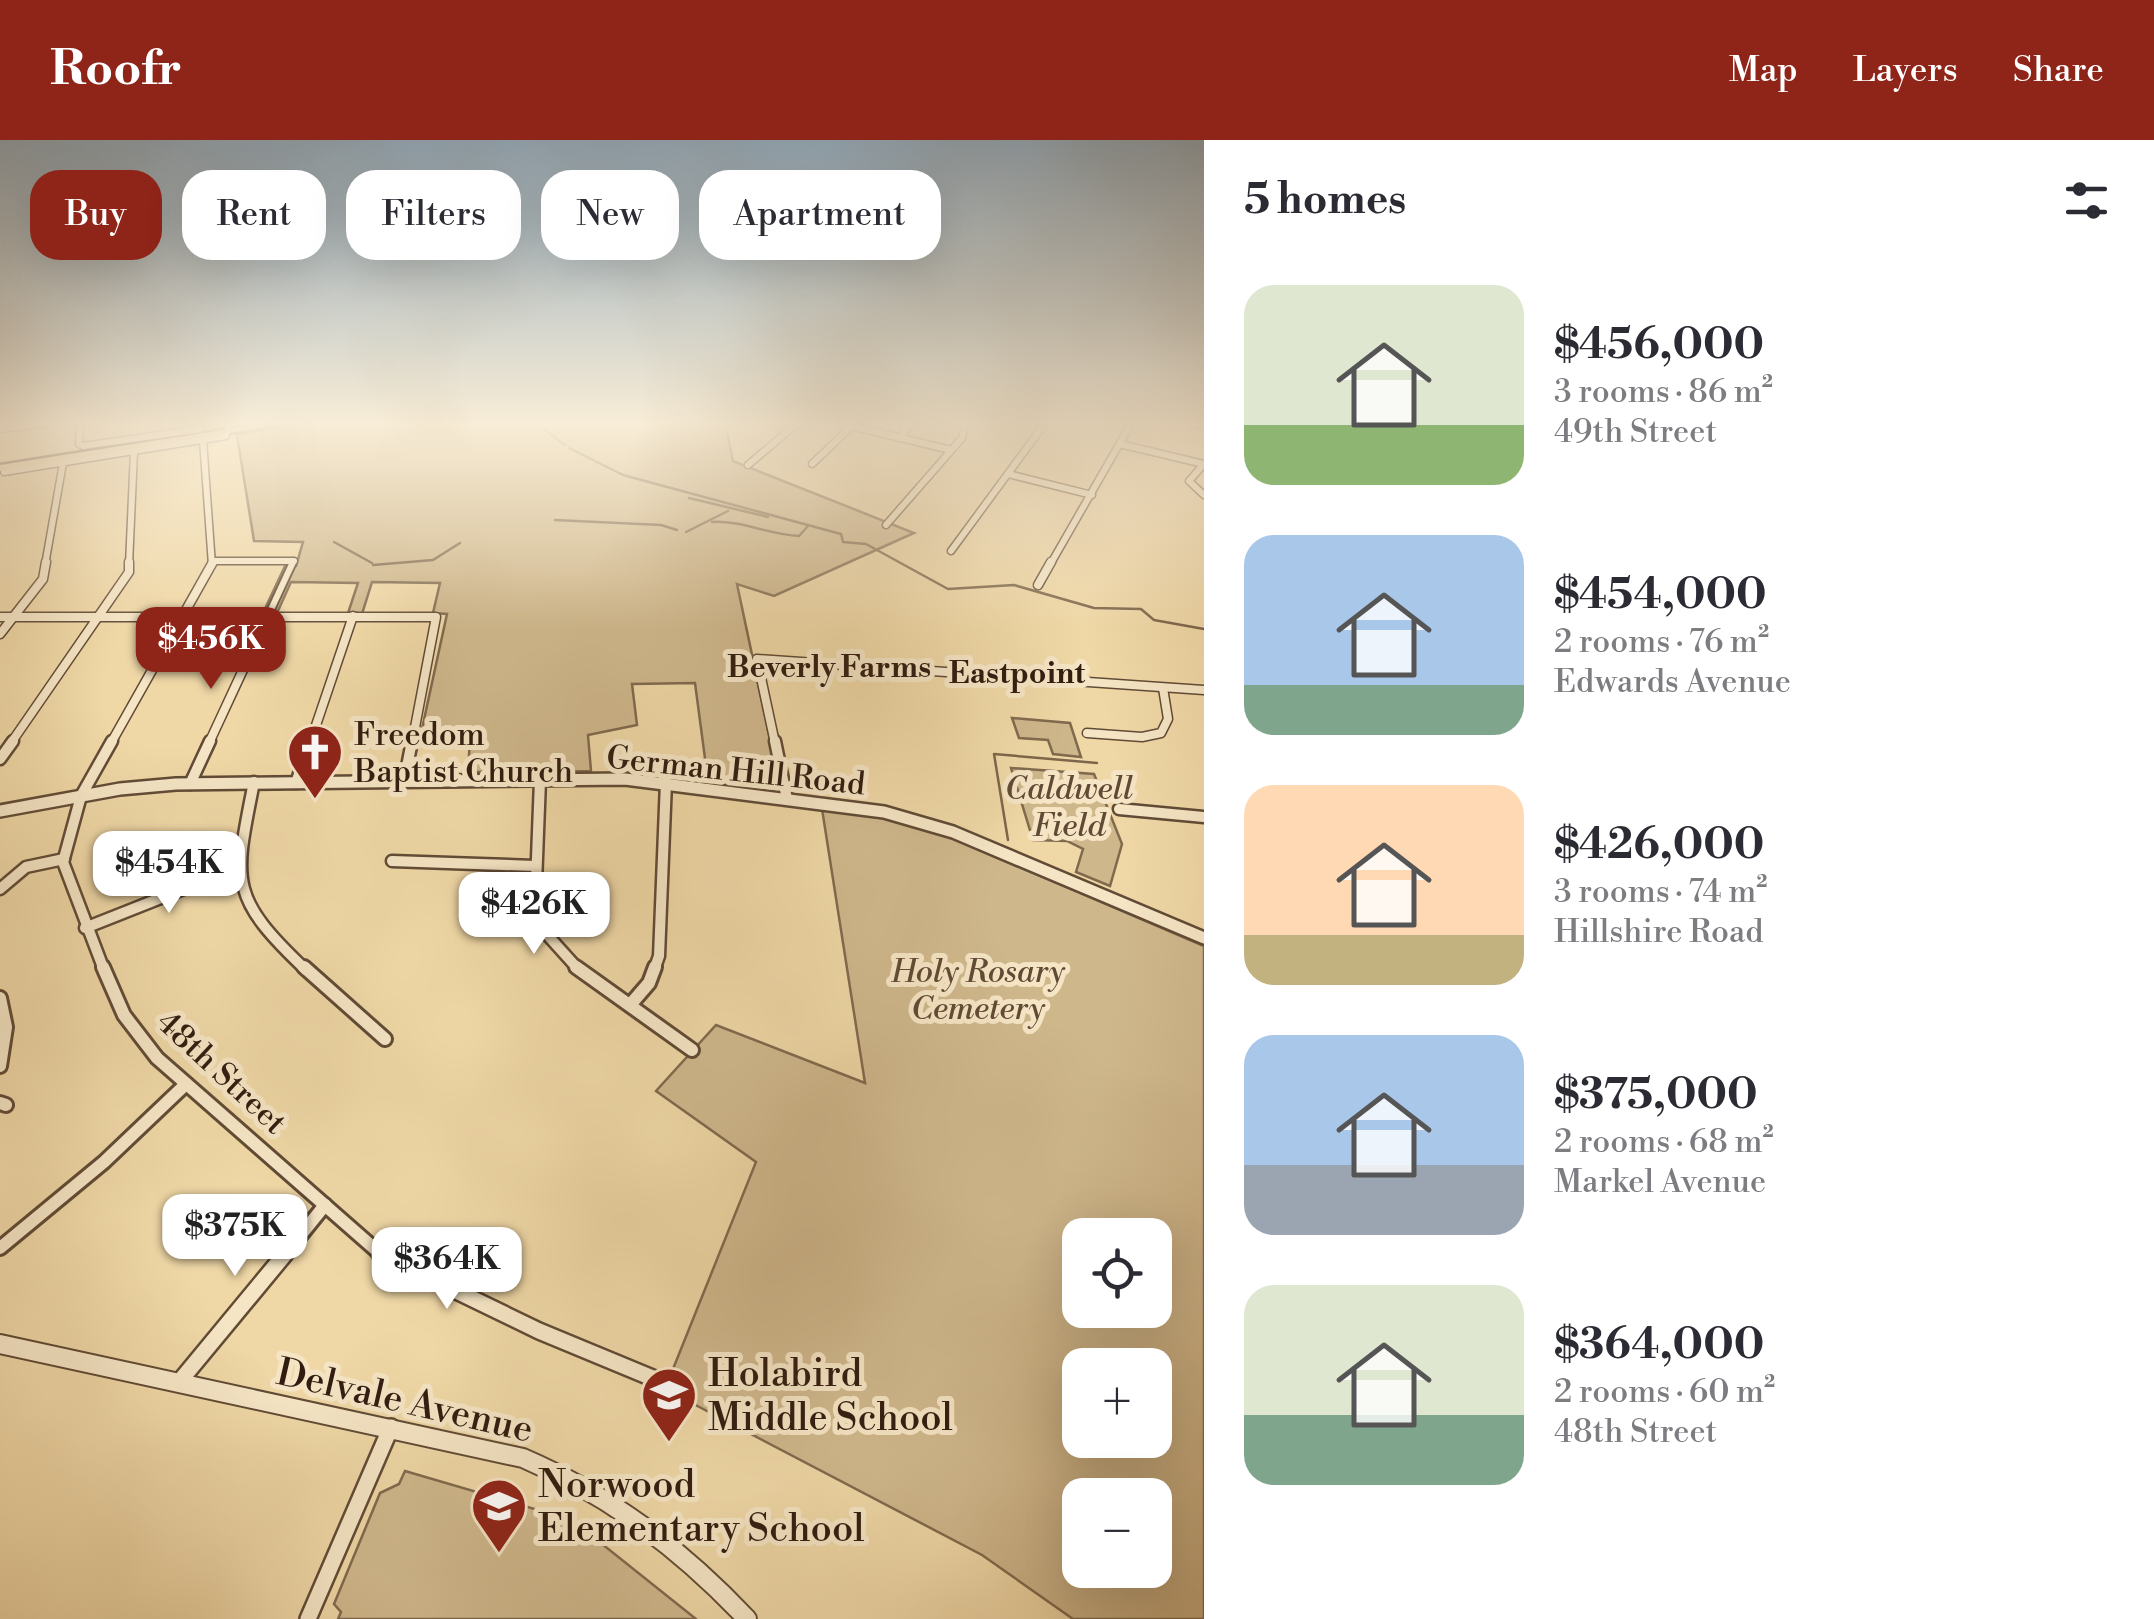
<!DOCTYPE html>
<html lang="en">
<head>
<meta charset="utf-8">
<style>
	:root { --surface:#fff; --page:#f2f2f3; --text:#2b2b33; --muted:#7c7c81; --accent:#8f2418 }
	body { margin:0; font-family:"Libre Bodoni",serif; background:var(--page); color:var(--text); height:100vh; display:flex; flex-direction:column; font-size:38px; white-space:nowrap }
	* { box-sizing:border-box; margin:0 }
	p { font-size:32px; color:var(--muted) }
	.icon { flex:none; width:55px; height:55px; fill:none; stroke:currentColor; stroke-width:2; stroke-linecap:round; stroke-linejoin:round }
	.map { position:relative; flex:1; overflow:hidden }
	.panel { display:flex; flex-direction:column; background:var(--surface); width:950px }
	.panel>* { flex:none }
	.top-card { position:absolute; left:30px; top:30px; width:950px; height:90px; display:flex; gap:20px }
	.tools { position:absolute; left:1062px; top:1078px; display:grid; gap:20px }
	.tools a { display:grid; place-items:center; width:110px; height:110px; border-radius:20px; background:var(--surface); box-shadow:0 10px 40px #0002; font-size:50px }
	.price { position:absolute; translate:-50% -85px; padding:0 22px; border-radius:20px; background:#fff; color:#222; font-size:32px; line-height:65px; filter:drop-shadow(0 2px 5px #0008) }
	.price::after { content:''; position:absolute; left:50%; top:60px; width:30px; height:22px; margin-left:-15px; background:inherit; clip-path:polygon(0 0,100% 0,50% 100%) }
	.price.selected { background:var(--accent); color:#fff }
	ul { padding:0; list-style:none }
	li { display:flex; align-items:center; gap:30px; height:250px; padding:0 40px }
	li span { display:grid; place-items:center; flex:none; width:280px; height:200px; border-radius:30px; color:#555 }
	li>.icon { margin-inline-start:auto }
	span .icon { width:120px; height:120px; fill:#fffc; stroke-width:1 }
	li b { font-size:42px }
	h2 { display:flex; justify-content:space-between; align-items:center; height:120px; padding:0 40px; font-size:42px }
	.tag { padding:0 35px; border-radius:30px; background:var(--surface); box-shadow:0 10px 40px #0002; font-size:35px; line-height:90px }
	.tag.selected { background:var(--accent); color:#fff }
	header { display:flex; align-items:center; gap:60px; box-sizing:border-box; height:140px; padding:0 50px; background:var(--accent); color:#fff }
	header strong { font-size:48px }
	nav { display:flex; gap:55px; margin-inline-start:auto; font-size:35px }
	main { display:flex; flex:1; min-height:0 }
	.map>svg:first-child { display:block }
	.green { fill:#cfb78c; stroke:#806a4e; stroke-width:2.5; fill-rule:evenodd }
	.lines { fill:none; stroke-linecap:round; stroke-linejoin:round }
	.stream { stroke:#7d664b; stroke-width:2.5 }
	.pedestrian-far1-casing { stroke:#614b36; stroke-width:8 }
	.pedestrian-casing { stroke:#614b36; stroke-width:10 }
	.minor-far4-casing { stroke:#614b36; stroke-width:9 }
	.minor-far3-casing { stroke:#614b36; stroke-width:11 }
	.minor-far2-casing { stroke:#614b36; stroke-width:15 }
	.minor-far1-casing { stroke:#614b36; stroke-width:18 }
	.minor-casing { stroke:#614b36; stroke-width:20 }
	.tertiary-far2-casing { stroke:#614b36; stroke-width:9 }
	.tertiary-far1-casing { stroke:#614b36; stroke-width:16 }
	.tertiary-casing { stroke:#614b36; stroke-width:22 }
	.primary-casing { stroke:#321c10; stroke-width:5 }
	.pedestrian-far1 { stroke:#f5e5c5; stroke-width:5 }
	.pedestrian { stroke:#f5e5c5; stroke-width:6 }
	.minor-far4 { stroke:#f5e5c5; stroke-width:6 }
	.minor-far3 { stroke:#f5e5c5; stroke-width:8 }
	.minor-far2 { stroke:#f5e5c5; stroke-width:10 }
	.minor-far1 { stroke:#f5e5c5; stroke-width:12 }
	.minor { stroke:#f5e5c5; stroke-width:15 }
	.tertiary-far2 { stroke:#f5e5c5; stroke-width:6 }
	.tertiary-far1 { stroke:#f5e5c5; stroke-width:11 }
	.tertiary { stroke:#f5e5c5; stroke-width:18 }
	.primary { fill:#efd7a6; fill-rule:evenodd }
	.labels { text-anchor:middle; stroke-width:10; stroke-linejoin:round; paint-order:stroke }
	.far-neighbourhood-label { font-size:30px; font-weight:bold; fill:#321c10; stroke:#f5e5c5 }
	.poi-label { font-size:32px; fill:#321c10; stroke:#f5e5c5; text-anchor:start }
	.street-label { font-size:32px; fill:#321c10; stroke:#f5e5c5 }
	.park-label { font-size:32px; font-style:italic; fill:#614a35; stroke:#f5e5c5 }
	.near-poi-label { font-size:38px; fill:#321c10; stroke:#f5e5c5; text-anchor:start }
	.near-street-label { font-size:38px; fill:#321c10; stroke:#f5e5c5 }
</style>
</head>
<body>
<header>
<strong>Roofr</strong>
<nav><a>Map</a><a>Layers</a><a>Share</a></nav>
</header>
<main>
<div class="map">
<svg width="1204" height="1479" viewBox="0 0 1204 1479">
	<rect width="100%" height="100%" fill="#efd7a6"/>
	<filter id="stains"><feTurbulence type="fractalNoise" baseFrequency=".002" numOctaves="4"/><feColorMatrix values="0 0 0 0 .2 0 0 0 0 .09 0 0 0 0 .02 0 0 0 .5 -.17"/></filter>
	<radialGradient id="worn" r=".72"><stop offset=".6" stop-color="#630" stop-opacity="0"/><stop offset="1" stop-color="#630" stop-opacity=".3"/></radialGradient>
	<g class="green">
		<polygon points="308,282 725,282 733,321 914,393 774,456 737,444 778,637 776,648 708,641 695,543 632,544 637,585 588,595 591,631 468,632 470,598 420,598 447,474 433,473 440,443 372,442 362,474 348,473 358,443 291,442 277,473 263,473 285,426 296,426 303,402 254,401 237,295"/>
		<polygon points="1012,578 1070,583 1081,617 1053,614 1048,600 1019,598"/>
		<polygon points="1011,628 1094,634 1122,704 1110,746 1076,732 1083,709 1067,701 1033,700"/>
		<path d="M822,669L886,676L924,686L1204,806V1479H1073L982,1415L665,1249L756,1022L656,951L716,885L865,943ZM1080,1095H1155V1170H1080ZM1080,1225H1155V1300H1080ZM1080,1355H1155V1430H1080Z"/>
		<polygon points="405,1331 572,1380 696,1479 338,1479 341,1472 334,1464 380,1353 399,1344"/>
	</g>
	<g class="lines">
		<g class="stream">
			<polyline points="534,282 565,305"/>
			<polyline points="569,308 623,335 841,394 843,402 866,404 948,449 1014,445 1094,468 1141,469 1154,480 1204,489"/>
			<polyline points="689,358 768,377"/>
			<polyline points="555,380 661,385 677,390"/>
			<path d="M712,382C742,380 769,395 799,396L808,386"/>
			<polyline points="686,392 728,371"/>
			<polyline points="334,402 372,423"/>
			<polyline points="373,425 433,420 460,403"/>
			<polyline points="1008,700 994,614 1097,623"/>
		</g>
		<g class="pedestrian-far1-casing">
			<polyline id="pedestrian-far1" points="292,425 294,421"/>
		</g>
		<g class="pedestrian-casing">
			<polyline id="pedestrian" points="268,476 293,422"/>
		</g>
		<g class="minor-far4-casing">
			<g id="minor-far4">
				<polyline points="80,282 79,304 83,306 201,289"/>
				<polyline points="834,282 951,310"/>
				<polyline points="0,289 62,282"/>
				<polyline points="899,298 912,282"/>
				<polyline points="203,300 212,425"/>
				<polyline points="1120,304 1204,324"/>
				<polyline points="812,324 855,283"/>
				<polyline points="1204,324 1189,341 1204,355"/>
				<polyline points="748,325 799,282"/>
				<polyline points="4,332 226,296 228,289"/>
				<polyline points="1008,334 1092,355"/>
				<polyline points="886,385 962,298 966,282"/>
				<polyline points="951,411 1046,282"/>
				<polyline points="214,421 294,421"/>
				<polyline points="45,425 63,323"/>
				<polyline points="129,425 134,311"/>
				<polyline points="1050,425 1132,282"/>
			</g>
		</g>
		<g class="minor-far3-casing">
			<g id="minor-far3">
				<polyline points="1038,445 1051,422"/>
				<polyline points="0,477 436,477 412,603"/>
				<polyline points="0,494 43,439 46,422"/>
				<polyline points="1087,593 1142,597 1161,593 1168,579 1163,548"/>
				<polyline points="11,603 129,432 129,422"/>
				<polyline points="111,603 213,422"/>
				<polyline points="209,603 268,476"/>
				<polyline points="310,603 353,476"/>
				<polyline points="775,603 757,519 1204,550"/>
			</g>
		</g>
		<g class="minor-far2-casing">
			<g id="minor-far2">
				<polyline points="775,601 787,659"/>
				<polyline points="0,619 13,601"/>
				<polyline points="540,640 535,770 542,789 579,830"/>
				<path d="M254,642C234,742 228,756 306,830"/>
				<polyline points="404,642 412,601"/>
				<polyline points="296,643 310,601"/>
				<polyline points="190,644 210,601"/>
				<polyline points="1119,669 1204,677"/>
				<polyline points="392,721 535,726"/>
				<polyline points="0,749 26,727 64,719"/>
				<polyline points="85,788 239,727"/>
				<polyline points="104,830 63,722 81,656 112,601"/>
				<polyline points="654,830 659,816 666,642"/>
			</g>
		</g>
		<g class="minor-far1-casing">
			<g id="minor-far1">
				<polyline points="103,827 124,875 157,918 384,1117"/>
				<polyline points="304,827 385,899"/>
				<polyline points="576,827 692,910"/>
				<polyline points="0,858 6,887 0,926"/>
				<polyline points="630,865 649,843 655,827"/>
				<polyline points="0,963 6,965"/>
				<polyline points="0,1108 104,1022 186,944"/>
				<polyline points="283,1117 325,1065"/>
			</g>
		</g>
		<g class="minor-casing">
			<g id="minor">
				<polyline points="380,1114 539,1191 667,1244"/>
				<polyline points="180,1241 285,1114"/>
				<polyline points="308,1479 391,1287"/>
			</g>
		</g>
		<g class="tertiary-far2-casing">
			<polyline id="tertiary-far2" points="1186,282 1204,286"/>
		</g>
		<g class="tertiary-far1-casing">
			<polyline id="tertiary-far1" points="0,671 120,649 176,644 625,639 884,672 953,692 1204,798"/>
		</g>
		<g class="tertiary-casing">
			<path id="tertiary" d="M0,1204L523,1318C611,1356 682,1410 747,1479"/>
		</g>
		<g class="primary-casing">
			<polygon id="primary" points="273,282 295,282 0,331 0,325"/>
		</g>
		<use href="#pedestrian-far1" class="pedestrian-far1"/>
		<use href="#pedestrian" class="pedestrian"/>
		<use href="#minor-far4" class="minor-far4"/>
		<use href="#minor-far3" class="minor-far3"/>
		<use href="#minor-far2" class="minor-far2"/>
		<use href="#minor-far1" class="minor-far1"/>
		<use href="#minor" class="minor"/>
		<use href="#tertiary-far2" class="tertiary-far2"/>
		<use href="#tertiary-far1" class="tertiary-far1"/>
		<use href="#tertiary" class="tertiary"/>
		<use href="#primary" class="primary"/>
	</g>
	<linearGradient id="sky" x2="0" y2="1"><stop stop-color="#91a8b9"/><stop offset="0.58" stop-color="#f8edd7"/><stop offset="1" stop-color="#f8edd7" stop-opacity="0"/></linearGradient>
	<rect width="1204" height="490" fill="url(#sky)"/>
	<defs>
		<g id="church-pin" transform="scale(2.875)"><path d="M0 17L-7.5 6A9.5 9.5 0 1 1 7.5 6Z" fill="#8f2418" stroke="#f5e5c5"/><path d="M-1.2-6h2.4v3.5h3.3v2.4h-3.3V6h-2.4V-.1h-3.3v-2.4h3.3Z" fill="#fff"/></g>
		<g id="school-pin" transform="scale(2.875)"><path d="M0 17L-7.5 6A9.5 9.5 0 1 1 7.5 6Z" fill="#8f2418" stroke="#f5e5c5"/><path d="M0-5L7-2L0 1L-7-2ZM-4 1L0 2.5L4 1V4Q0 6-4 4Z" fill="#fff"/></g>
	</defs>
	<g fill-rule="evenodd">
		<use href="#church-pin" x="315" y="612"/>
		<use href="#school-pin" x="669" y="1255"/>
		<use href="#school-pin" x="499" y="1366"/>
	</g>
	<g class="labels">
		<g class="far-neighbourhood-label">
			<text x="829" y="537">Beverly Farms</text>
			<text x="1017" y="543">Eastpoint</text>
		</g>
		<g class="poi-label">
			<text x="354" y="605">Freedom<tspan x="354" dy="37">Baptist Church</tspan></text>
		</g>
		<g class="street-label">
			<text transform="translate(736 630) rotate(6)" y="11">German Hill Road</text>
			<text transform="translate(222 932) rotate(43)" y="11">48th Street</text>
		</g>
		<g class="park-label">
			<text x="1069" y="659">Caldwell<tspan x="1069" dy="37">Field</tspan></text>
			<text x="978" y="842">Holy Rosary<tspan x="978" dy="37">Cemetery</tspan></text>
		</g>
		<g class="near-poi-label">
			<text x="708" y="1246">Holabird<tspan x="708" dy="44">Middle School</tspan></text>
			<text x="538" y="1357">Norwood<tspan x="538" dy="44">Elementary School</tspan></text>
		</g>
		<g class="near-street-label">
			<text transform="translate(405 1260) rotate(13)" y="13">Delvale Avenue</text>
		</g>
	</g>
	<rect width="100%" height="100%" filter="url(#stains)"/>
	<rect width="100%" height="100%" fill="url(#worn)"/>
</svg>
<div class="tools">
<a><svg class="icon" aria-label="locate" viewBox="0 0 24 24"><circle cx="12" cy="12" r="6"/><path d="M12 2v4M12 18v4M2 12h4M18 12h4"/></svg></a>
<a>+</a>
<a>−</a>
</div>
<b class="price selected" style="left:211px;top:552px">$456K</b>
<b class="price" style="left:169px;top:776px">$454K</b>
<b class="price" style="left:534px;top:817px">$426K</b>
<b class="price" style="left:235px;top:1139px">$375K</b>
<b class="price" style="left:447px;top:1172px">$364K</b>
<div class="top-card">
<a class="tag selected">Buy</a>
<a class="tag">Rent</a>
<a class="tag">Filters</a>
<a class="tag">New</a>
<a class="tag">Apartment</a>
</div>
</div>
<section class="panel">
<h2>5 homes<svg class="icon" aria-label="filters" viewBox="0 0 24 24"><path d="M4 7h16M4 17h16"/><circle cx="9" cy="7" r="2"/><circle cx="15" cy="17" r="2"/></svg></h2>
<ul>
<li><span style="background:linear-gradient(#dfe7d0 70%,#8fb573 0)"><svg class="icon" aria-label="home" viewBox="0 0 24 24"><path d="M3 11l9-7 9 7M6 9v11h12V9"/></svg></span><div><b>$456,000</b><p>3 rooms · 86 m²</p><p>49th Street</p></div></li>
<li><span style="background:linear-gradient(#a9c7e8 75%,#7fa58c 0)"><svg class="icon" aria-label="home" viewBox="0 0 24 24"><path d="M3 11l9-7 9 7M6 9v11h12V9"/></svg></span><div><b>$454,000</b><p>2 rooms · 76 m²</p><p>Edwards Avenue</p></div></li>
<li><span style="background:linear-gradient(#ffd9b3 75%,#c2b280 0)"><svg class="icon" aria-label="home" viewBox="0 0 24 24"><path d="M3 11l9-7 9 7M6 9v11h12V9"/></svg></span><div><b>$426,000</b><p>3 rooms · 74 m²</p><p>Hillshire Road</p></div></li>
<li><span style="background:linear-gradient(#a9c7e8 65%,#9aa5b1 0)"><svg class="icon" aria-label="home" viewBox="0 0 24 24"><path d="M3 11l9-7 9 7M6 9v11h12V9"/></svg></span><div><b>$375,000</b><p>2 rooms · 68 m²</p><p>Markel Avenue</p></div></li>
<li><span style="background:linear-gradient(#dfe7d0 65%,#7fa58c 0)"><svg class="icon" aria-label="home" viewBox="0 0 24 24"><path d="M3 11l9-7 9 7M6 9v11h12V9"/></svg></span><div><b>$364,000</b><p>2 rooms · 60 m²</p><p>48th Street</p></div></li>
</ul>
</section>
</main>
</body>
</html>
